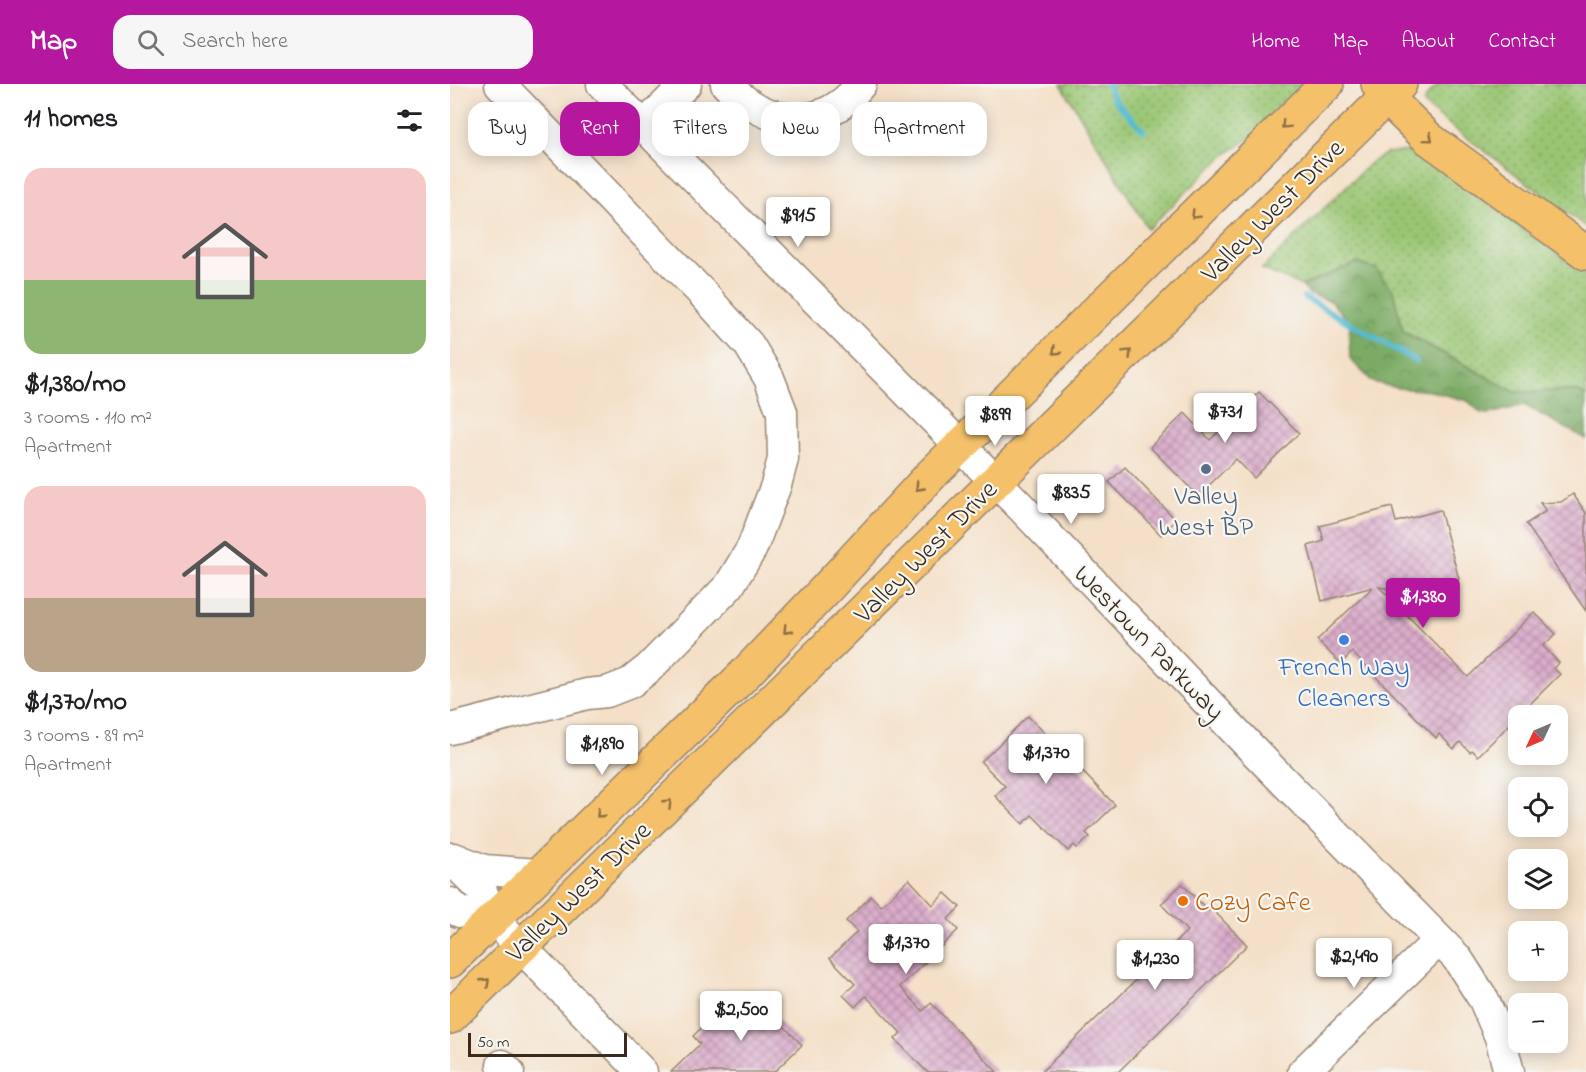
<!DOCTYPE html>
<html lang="en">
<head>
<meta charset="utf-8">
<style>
	:root { --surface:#fff; --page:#f6f6f6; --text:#202124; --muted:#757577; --accent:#b5179e }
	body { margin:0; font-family:"Indie Flower",sans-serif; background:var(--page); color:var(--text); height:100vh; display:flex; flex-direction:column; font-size:22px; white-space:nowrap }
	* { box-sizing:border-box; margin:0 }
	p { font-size:20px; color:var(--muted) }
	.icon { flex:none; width:33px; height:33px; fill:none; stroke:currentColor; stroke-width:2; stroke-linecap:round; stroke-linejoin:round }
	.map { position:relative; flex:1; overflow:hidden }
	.drawer { display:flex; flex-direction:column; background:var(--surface); width:450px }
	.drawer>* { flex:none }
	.top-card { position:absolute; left:18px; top:18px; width:570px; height:54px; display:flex; gap:12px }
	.needle { width:39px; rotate:226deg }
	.fabs { position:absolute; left:1058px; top:621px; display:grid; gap:12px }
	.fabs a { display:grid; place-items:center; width:60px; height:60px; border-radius:12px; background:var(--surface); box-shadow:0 3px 15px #0003; font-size:30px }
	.scale { position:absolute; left:18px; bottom:15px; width:159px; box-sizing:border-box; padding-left:6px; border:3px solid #3b2a1e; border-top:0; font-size:16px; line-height:21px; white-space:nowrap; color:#3b2a1e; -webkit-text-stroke:4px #f6f6f2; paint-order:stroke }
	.price { position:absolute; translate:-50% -51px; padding:0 14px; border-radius:6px; background:#fff; color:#222; font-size:20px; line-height:39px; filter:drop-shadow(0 2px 3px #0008) }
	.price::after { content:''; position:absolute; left:50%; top:36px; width:18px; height:14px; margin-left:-9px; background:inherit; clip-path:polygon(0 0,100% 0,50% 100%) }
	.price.current { background:var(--accent); color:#fff }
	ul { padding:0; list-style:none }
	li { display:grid; align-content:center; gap:12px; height:318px; padding:0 24px }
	li span { display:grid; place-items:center; height:186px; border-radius:18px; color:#555 }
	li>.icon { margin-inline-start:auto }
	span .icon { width:108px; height:108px; fill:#fffc; stroke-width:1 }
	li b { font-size:26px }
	h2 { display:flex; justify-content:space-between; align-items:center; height:72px; padding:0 24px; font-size:26px }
	.pill { padding:0 21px; border-radius:18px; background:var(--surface); box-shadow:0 3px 15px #0003; font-size:21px; line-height:54px }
	.pill.current { background:var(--accent); color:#fff }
	header { display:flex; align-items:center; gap:36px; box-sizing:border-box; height:84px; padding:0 30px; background:var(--accent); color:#fff }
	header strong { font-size:28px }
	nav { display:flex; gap:33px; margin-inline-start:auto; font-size:21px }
	.search { width:420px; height:54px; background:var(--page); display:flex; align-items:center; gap:15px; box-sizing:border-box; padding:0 21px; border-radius:18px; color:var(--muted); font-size:22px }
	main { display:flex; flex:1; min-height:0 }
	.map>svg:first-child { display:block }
	.grass { fill:url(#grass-dots); stroke:#6a7848; stroke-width:1.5 }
	.forest { fill:url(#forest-crowns); stroke:#5b6a42; stroke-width:1.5 }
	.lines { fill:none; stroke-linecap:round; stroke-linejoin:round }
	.stream { stroke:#54bbd2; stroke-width:6 }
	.building { fill:url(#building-cross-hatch) }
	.minor-casing { stroke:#988573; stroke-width:33 }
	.major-casing { stroke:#988573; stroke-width:36 }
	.highway-casing { stroke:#988573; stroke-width:36 }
	.minor { stroke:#fff; stroke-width:30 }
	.major { stroke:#f4c16a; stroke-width:33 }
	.highway { stroke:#f4c16a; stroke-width:33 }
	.oneway { stroke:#8e6e40 }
	.service-dot { fill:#5c6f8a; stroke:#f6f6f2; stroke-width:2 }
	.shop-dot { fill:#3f7fe0; stroke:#f6f6f2; stroke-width:2 }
	.food-dot { fill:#e8710a; stroke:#f6f6f2; stroke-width:2 }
	.labels { text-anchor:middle; stroke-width:4.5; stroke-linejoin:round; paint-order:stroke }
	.street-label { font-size:27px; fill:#3b2a1e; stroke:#f6f6f2 }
	.service-label { font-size:27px; fill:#4e5e75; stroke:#f6f6f2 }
	.shop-label { font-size:27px; fill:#366cbe; stroke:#f6f6f2 }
	.food-label { font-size:27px; fill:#c56008; stroke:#f6f6f2; text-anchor:start }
</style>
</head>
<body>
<header>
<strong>Map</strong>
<div class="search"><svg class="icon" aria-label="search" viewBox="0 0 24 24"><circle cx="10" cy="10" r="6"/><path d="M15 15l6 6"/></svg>Search here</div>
<nav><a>Home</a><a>Map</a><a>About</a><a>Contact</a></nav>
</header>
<main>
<section class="drawer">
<h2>11 homes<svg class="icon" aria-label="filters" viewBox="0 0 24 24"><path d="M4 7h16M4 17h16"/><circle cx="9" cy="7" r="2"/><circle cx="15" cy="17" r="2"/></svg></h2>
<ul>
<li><span style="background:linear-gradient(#f6c9c9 60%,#8fb573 0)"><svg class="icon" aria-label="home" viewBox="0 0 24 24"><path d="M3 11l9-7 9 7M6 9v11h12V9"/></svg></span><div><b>$1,380/mo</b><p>3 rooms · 110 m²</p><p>Apartment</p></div></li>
<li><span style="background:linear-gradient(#f6c9c9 60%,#b9a48a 0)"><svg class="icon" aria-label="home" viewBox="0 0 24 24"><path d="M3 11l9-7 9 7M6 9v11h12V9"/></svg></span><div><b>$1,370/mo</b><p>3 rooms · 89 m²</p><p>Apartment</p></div></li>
</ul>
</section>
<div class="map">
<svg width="1136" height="988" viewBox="0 0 1136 988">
	<defs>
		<pattern id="grass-dots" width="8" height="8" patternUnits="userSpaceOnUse" patternTransform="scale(1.5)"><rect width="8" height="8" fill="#9ac673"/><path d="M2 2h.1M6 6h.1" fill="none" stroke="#7fa15e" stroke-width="1.8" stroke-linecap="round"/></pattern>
		<pattern id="forest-crowns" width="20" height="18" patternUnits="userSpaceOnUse" patternTransform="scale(1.5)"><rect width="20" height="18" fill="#7bab65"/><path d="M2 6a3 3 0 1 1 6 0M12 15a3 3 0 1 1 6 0" fill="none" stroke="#668b53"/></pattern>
		<pattern id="building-cross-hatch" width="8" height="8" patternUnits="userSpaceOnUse" patternTransform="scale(1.5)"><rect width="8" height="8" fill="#dbadcc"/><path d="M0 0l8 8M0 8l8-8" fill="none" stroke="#b38da5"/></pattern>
	</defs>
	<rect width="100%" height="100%" fill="#f6f6f2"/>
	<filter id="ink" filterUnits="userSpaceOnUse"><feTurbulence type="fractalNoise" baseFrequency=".0167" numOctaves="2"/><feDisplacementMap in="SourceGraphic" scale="12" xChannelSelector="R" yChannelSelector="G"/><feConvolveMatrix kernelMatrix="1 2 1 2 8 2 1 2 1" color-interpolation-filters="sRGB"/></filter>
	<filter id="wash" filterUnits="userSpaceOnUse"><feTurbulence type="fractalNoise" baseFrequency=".008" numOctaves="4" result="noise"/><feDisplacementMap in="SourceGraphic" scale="24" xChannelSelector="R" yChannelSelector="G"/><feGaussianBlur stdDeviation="1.35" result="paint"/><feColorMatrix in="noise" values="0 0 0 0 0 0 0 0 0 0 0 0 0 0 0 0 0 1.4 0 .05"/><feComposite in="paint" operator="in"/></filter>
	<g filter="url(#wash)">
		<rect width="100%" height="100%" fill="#f4e0c8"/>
		<g class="grass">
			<polygon points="611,0 854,0 813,45 771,74 698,145"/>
			<polygon points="989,0 1136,0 1136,143 980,26 974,19 977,12"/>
			<polygon points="959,67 976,75 1136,190 1136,312 1127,307 1065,308 953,247 943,207 906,179 852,202 812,185 920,79 937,69"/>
		</g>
		<polygon class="forest" points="906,179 926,185 943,207 953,248 1065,308 1127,307 1136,312 1136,355 1074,321 1039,330 1031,329 1018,317 981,307 948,304 923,298 900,275 899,254 900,238 880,217 859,210 852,202"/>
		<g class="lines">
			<g class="stream">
				<polyline points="657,0 665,17 693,46"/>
				<polyline points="854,213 966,277"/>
			</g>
		</g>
		<g id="blocks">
			<g class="building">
				<polygon points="809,308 849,349 804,394 786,375 748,412 700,363 735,329 760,356"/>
				<polygon points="675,383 726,436 711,451 659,398"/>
				<polygon points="1123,410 1136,429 1136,527 1076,440 1096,427 1090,419 1111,418"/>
				<polygon points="942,423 946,438 990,426 1009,495 994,511 984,513 929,503 1018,593 1084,528 1106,550 1093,562 1109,579 1103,584 1110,590 1028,672 1022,666 1020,668 1010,658 1004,665 989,650 986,654 902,568 891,580 867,556 923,503 872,517 858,462 874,457 870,442"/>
				<polygon points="578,632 665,721 636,749 640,753 627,764 624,761 618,767 582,731 573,740 545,712 555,702 531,678"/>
				<polygon points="459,795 483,821 495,809 510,823 498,835 508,846 450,903 473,927 481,919 547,988 477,988 445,955 451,949 416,912 405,923 393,911 405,900 380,874 407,848 396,837 421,812 431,822"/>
				<polygon points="732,800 759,827 761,824 797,861 668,988 591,988 737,847 711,820"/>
				<polygon points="301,908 352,961 324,988 221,988 250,960 243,952 269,927 275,933"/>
			</g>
		</g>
	</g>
	<g filter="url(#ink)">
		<use href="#blocks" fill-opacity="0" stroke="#988573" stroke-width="1.5"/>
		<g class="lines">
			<g class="minor-casing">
				<g id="minor">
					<polyline points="152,0 571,423 807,670 1007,874 1034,916 1050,953 1059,988"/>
					<path d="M276,0C317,43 372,50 411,0"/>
					<polyline points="194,42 236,0"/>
					<polyline points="0,645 137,610 157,608 180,599 199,584 279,502 302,464 326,401 333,375 332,328 319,294 299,261 253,210 50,0"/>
					<polyline points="0,774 31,805 43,834 192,988"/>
					<polyline points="4,774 34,786 89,790"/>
					<polyline points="0,819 9,828 43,834"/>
					<polyline points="52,981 59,988"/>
					<polyline points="853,988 989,856"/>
				</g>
			</g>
			<g class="major-casing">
				<g id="major">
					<polyline points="0,877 291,594 376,505 481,391 877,0"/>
					<polyline points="0,933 950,0"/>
				</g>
			</g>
			<g class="highway-casing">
				<polyline id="highway" points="928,0 936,13 978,54 1136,169"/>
			</g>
			<use href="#minor" class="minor"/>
			<use href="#major" class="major"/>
			<use href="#highway" class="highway"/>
		</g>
		<defs><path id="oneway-chevron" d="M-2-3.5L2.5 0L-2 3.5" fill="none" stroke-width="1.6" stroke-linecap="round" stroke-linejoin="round" transform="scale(1.5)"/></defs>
		<g class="oneway">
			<use href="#oneway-chevron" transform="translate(835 41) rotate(135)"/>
			<use href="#oneway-chevron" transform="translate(979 54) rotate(40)"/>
			<use href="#oneway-chevron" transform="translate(745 131) rotate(135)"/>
			<use href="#oneway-chevron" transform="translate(606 267) rotate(136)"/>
			<use href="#oneway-chevron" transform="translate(678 269) rotate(-45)"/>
			<use href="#oneway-chevron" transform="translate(469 403) rotate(134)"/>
			<use href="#oneway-chevron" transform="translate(337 546) rotate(134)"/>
			<use href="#oneway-chevron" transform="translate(218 719) rotate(-44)"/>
			<use href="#oneway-chevron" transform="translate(150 730) rotate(136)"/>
			<use href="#oneway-chevron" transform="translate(36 898) rotate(-44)"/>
		</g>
	</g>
	<circle class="service-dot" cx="756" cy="385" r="6"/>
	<circle class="shop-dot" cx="894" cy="556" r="6"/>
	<circle class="food-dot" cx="733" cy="817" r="6"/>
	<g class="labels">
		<g class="street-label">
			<text transform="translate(822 126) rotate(-45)" y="9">Valley West Drive</text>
			<text transform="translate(475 467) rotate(-45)" y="9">Valley West Drive</text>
			<text transform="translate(700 558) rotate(46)" y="9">Westown Parkway</text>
			<text transform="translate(128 807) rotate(-44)" y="9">Valley West Drive</text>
		</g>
		<g class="service-label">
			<text x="756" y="420">Valley<tspan x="756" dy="31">West BP</tspan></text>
		</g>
		<g class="shop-label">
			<text x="894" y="591">French Way<tspan x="894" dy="31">Cleaners</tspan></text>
		</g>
		<g class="food-label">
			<text x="745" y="826">Cozy Cafe</text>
		</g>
	</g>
</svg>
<div class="fabs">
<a><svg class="needle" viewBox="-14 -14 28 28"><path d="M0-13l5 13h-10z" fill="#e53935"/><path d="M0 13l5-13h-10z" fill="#757577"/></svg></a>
<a><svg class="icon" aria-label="locate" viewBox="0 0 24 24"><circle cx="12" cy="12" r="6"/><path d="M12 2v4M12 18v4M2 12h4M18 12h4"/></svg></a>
<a><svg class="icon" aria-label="layers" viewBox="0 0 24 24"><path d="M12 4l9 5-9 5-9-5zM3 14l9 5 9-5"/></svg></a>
<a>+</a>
<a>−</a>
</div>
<div class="scale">50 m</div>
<b class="price" style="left:348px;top:164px">$915</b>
<b class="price" style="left:775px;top:360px">$731</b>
<b class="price" style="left:545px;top:363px">$899</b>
<b class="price" style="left:621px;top:441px">$835</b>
<b class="price current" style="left:973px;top:545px">$1,380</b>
<b class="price" style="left:152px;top:692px">$1,890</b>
<b class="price" style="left:596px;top:701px">$1,370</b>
<b class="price" style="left:456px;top:891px">$1,370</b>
<b class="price" style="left:904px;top:905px">$2,490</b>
<b class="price" style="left:705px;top:907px">$1,230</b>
<b class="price" style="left:291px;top:958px">$2,500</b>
<div class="top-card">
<a class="pill">Buy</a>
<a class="pill current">Rent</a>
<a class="pill">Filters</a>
<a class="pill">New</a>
<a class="pill">Apartment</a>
</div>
</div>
</main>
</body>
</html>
